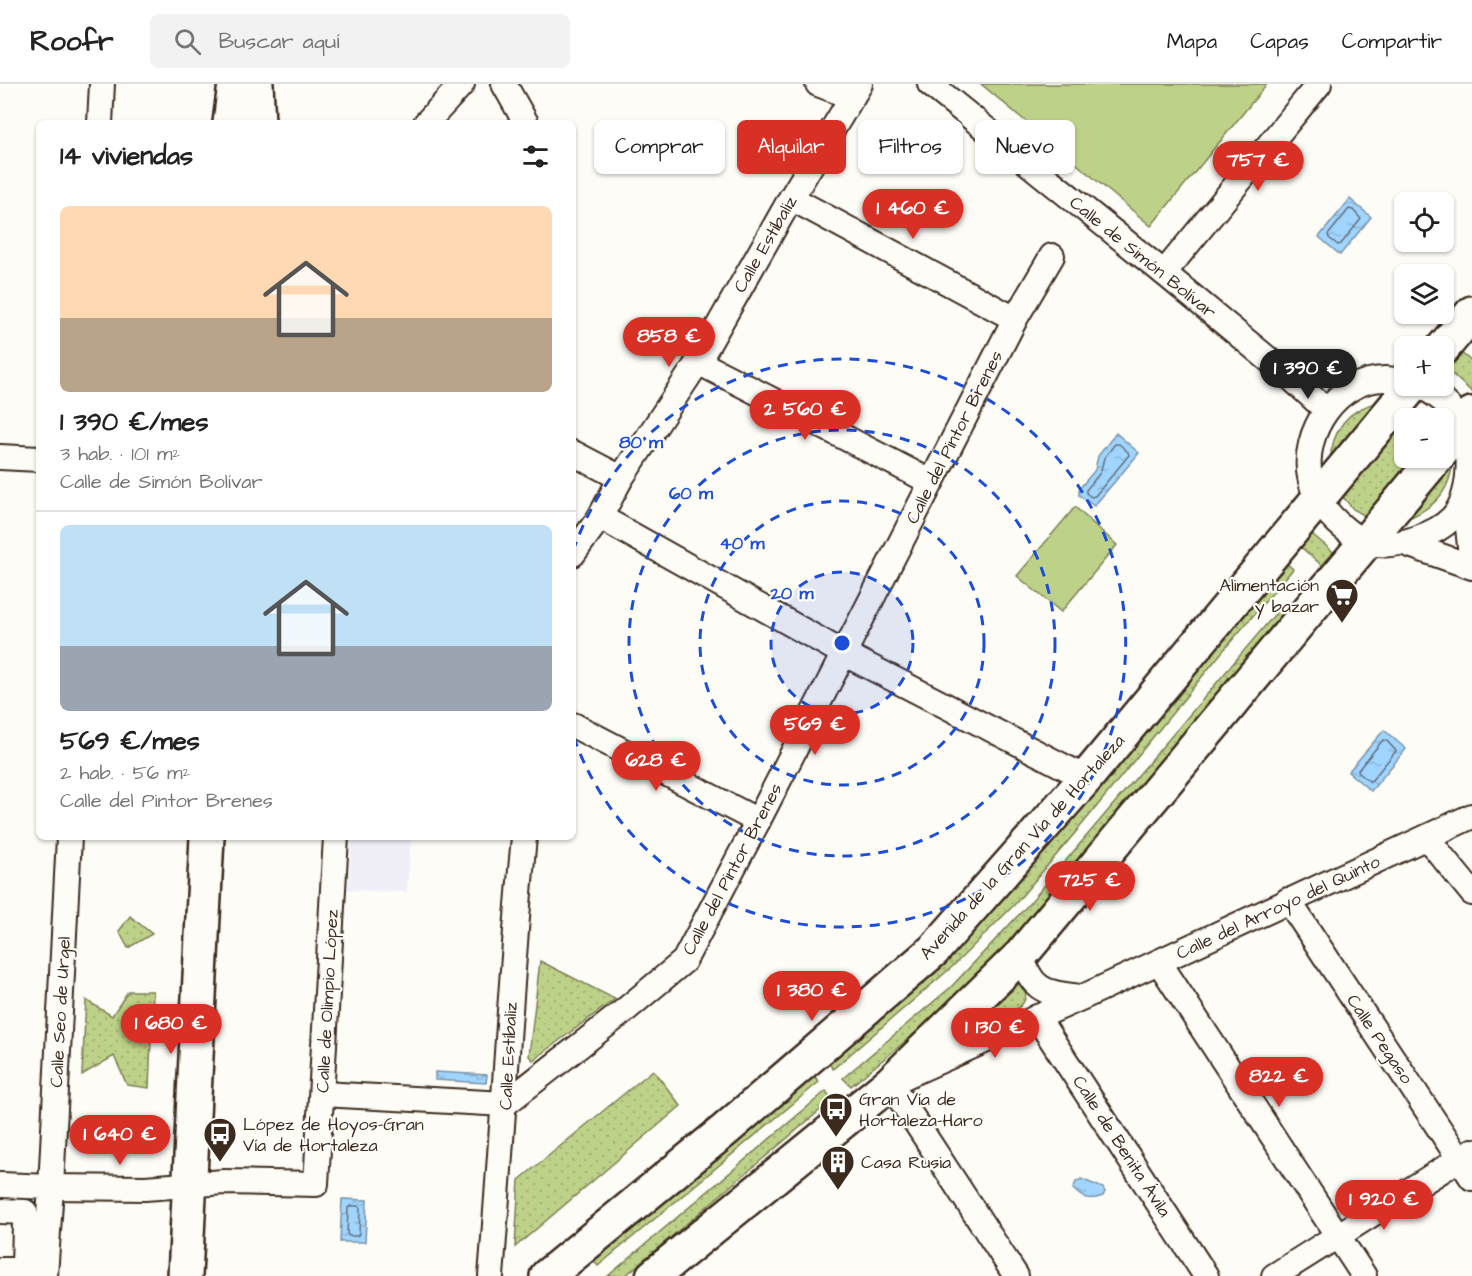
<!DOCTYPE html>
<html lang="es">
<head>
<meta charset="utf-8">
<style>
	:root { --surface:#fff; --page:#f2f2f2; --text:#222; --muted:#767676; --line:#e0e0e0; --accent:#d93025 }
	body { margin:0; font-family:"Architects Daughter",sans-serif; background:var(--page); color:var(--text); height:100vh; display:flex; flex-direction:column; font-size:22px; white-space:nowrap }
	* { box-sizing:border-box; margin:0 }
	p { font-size:20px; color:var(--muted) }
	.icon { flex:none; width:33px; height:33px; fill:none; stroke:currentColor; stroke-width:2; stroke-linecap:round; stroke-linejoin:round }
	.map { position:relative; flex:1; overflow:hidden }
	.panel { position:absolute; left:36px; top:36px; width:540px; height:720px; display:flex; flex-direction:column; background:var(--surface); border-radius:9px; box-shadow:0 2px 4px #0004 }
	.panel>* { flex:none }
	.guide { position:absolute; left:594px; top:36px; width:570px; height:54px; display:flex; gap:12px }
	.buttons { position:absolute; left:1394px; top:108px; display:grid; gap:12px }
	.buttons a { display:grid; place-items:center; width:60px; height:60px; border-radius:9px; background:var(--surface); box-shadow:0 2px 4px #0004; font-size:30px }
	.price { position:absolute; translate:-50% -51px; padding:0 14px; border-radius:21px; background:var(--accent); color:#fff; font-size:20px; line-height:39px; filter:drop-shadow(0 2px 3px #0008) }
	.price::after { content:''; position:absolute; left:50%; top:36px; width:18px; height:14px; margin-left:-9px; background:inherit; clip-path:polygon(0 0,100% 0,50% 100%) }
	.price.on { background:#222; color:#fff }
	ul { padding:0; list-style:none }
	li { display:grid; align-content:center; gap:12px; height:318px; padding:0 24px }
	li+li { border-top:2px solid var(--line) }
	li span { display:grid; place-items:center; height:186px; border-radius:9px; color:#555 }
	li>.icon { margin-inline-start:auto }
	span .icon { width:108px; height:108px; fill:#fffc; stroke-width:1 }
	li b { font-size:26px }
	h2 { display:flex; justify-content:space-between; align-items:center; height:72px; padding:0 24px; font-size:26px }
	.pill { padding:0 21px; border-radius:9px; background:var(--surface); box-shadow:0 2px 4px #0004; font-size:21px; line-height:54px }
	.pill.on { background:var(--accent); color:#fff }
	header { display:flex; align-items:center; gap:36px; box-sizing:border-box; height:84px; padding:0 30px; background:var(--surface); border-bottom:2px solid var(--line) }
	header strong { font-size:28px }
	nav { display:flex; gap:33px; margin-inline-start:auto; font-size:21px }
	.search { width:420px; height:54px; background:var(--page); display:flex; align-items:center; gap:15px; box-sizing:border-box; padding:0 21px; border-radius:9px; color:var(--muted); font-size:22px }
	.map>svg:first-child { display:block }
	.built { fill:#f0eff8 }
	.green { fill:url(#green-dots); stroke:#7c7e53; stroke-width:1.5 }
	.pitch { fill:#bdd288; stroke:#7c7e53; stroke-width:1.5 }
	.water { fill:url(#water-ripples); stroke:#7891a5; stroke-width:1.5 }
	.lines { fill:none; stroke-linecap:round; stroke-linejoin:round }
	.shore { stroke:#636e78; stroke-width:1.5 }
	.street-casing { stroke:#3b2a1e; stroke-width:28 }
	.secondary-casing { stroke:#3b2a1e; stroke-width:38 }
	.street { stroke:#fdfcf7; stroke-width:24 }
	.secondary { stroke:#fdfcf7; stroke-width:33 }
	.ring { fill:none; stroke:#1d4ed8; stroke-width:3; stroke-dasharray:10 8 }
	.labels { text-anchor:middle; stroke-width:4.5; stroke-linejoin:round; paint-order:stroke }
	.street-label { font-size:18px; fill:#3b2a1e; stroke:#fdfcf7 }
	.poi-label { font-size:18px; fill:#3b2a1e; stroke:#fdfcf7; text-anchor:start }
	.centre { fill:#1d4ed8; stroke:#fdfcf7; stroke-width:3 }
	.ring-label { font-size:18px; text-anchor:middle; font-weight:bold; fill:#1d4ed8; stroke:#fdfcf7; stroke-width:4.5; stroke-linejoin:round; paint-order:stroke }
</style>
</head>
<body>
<header>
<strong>Roofr</strong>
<div class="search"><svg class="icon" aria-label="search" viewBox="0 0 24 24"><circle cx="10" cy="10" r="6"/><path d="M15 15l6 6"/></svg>Buscar aquí</div>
<nav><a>Mapa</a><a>Capas</a><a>Compartir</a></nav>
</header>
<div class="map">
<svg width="1472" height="1192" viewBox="0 0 1472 1192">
	<defs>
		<pattern id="green-dots" width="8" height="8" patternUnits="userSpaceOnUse" patternTransform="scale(1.5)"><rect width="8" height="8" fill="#bdd288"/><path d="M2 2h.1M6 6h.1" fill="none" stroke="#a3b475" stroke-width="1.8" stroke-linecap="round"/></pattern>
		<pattern id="water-ripples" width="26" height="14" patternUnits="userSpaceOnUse" patternTransform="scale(1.5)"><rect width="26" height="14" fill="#a0d5ff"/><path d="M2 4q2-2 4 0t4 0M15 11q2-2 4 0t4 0" fill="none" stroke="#8bb7da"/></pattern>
	</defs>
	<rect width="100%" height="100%" fill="#fdfcf7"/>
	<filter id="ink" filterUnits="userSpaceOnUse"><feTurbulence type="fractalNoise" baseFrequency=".0167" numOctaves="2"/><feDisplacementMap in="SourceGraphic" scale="12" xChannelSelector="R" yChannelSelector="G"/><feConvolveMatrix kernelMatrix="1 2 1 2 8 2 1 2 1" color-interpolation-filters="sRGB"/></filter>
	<g filter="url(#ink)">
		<polygon class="built" points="352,753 411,753 407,808 348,806"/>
		<g class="green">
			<polygon points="1458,266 1472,278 1472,308 1444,283"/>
			<path d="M1379,318L1330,378C1332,346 1347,325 1379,318Z"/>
			<polygon points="1411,323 1432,334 1404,334 1404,374 1418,374 1367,433 1353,425 1339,408"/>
			<path d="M1453,372C1452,411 1430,427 1397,439Z"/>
			<polygon points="1307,446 1337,471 1326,485 1296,459"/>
			<polygon points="1282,475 1293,485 1222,568 1085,737 1015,820 952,883 833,985 827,977"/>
			<polygon points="1281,523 1289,529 1018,855 943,926 851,1002 843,994 951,903 1028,821"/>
			<polygon points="130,832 152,850 128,864 119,847"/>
			<polygon points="540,877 615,915 533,976 529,972"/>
			<path d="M1021,898C1039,924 1000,935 980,937Z"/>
			<polygon points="128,907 153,907 149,1004 127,1001 114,972 82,991 86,916 112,932"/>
			<polygon points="653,986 681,1022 515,1163 519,1096"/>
			<polygon points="811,988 819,998 598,1182 591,1174"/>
			<polygon points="826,1007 832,1016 625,1192 608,1192"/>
			<polygon points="119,1040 147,1042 146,1066 103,1064"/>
		</g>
		<g class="pitch">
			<polygon points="981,0 1267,0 1151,142"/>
			<polygon points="1075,423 1117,461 1061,528 1017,492"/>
		</g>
		<g class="water">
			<polygon points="1350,115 1371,133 1340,171 1319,153"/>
			<polygon points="1116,349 1139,369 1094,422 1079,411 1079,405 1095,386 1098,372"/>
			<polygon points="1384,646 1406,665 1371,707 1348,688"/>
			<polygon points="435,988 487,991 486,999 435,996"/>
			<path d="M1081,1095L1103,1104L1105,1108L1103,1112C1089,1117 1083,1115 1073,1105L1076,1098Z"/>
			<polygon points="342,1115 367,1116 365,1158 340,1158"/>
		</g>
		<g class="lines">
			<g class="shore">
				<polygon points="1349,125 1353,126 1361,135 1341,160 1338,161 1329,154 1328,151"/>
				<polygon points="1115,360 1119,360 1128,368 1129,371 1095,412 1091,413 1086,409 1086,406 1100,389 1104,374"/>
				<polygon points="1383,656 1387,657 1396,667 1372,696 1369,697 1359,689 1358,686"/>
				<polygon points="350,1122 358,1122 360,1124 359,1150 357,1152 349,1152 347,1150 348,1124"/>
			</g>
			<g class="street-casing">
				<g id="street">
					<polyline points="504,0 526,39"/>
					<polyline points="818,0 852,13"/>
					<polyline points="930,0 1164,189 1291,294 1326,326"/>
					<polyline points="100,39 102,0"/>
					<polyline points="426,39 462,0"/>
					<polyline points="791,114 1015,235"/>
					<polyline points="1164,189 1319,0"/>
					<polyline points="698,278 931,398"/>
					<path d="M1404,298C1398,297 1392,295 1386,295C1337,294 1301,349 1310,393C1313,411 1325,427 1338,439C1347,447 1356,455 1368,458C1385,463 1401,460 1417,454C1430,450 1442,444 1452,434C1472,412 1472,366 1462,340C1453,323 1436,309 1419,302"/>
					<polyline points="573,369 621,394"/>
					<polyline points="0,373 39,375"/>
					<polyline points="1465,414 1472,482"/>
					<polyline points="600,433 843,569 1086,694"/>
					<polyline points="1404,459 1472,483"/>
					<polyline points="573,470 600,433 621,394 698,278 791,114 860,0"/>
					<polyline points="573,641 758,737"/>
					<polyline points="69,753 51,1103 145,1104 224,1098 316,1100 336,753"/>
					<polyline points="1427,754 1472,809"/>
					<polyline points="1288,816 1472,1094"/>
					<path d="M1021,871C1032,908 1046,909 1081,913"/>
					<polyline points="1159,878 1364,1192"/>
					<polyline points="1037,933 1206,1192"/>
					<polyline points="322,1010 505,1020"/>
					<polyline points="505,1020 624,927 684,877 758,737 1015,235 1052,172"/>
					<polyline points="0,1101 51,1103 45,1192"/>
					<polyline points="0,1127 25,1128 25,1137"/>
					<polyline points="0,1186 24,1186 25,1137 29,1138"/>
					<path d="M491,1192C503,1046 510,899 524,753"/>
					<polyline points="1016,1192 890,999 1083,913 1472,732"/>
					<polyline points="1274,1192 1472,1067"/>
				</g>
			</g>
			<g class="secondary-casing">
				<g id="secondary">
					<polyline points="256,0 258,39"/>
					<polyline points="230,39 235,0"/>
					<polyline points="1443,264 1472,229"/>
					<polyline points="1443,366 1472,330"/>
					<polyline points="185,1192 207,753"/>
					<polyline points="547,1192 725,1046 934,866 1086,694 1412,302"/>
					<polyline points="653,1192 890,999 1021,871 1436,374"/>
				</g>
			</g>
			<use href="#street" class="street"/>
			<use href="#secondary" class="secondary"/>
		</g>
	</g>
	<circle cx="842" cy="559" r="71" fill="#1d4ed8" fill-opacity=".12"/>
	<g class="ring">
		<circle cx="842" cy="559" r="71"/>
		<circle cx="842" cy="559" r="142"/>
		<circle cx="842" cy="559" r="213"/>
		<path d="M573 467A284 284 0 1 1 573 651"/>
	</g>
	<defs>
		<g id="supermarket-pin" transform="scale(1.725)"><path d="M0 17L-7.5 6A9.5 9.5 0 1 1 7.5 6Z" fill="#3b2a1e" stroke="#fdfcf7"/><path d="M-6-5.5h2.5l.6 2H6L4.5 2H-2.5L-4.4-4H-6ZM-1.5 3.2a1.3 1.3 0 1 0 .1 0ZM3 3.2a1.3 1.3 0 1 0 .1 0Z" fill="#fff"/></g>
		<g id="bus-pin" transform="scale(1.725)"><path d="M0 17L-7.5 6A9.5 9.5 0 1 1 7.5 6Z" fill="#3b2a1e" stroke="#fdfcf7"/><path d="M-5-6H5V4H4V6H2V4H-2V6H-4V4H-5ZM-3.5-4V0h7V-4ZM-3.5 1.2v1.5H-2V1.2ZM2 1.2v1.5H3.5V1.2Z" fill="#fff"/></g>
		<g id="building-pin" transform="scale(1.725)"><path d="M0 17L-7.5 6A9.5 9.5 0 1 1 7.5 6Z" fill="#3b2a1e" stroke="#fdfcf7"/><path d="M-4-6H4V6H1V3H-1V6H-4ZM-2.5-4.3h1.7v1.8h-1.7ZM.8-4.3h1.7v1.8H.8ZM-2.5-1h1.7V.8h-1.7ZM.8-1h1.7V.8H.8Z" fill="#fff"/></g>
	</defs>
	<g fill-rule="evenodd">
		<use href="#supermarket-pin" x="1342" y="511"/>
		<use href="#bus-pin" x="836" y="1025"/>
		<use href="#bus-pin" x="220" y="1050"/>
		<use href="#building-pin" x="838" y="1078"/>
	</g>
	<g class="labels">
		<g class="street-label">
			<text transform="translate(765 160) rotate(-60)" y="6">Calle Estíbaliz</text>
			<text transform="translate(1143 173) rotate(39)" y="6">Calle de Simón Bolívar</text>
			<text transform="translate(954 353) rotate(-63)" y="6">Calle del Pintor Brenes</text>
			<text transform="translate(1022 763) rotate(-48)" y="6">Avenida de la Gran Vía de Hortaleza</text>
			<text transform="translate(732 785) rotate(-62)" y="6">Calle del Pintor Brenes</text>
			<text transform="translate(1278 823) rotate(-25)" y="6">Calle del Arroyo del Quinto</text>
			<text transform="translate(327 917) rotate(-87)" y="6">Calle de Olimpio López</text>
			<text transform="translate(60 928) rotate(-87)" y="6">Calle Seo de Urgel</text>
			<text transform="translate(1380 955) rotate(56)" y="6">Calle Pegaso</text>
			<text transform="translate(508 972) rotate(-87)" y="6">Calle Estíbaliz</text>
			<text transform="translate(1122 1062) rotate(57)" y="6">Calle de Benita Ávila</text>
		</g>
		<g class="poi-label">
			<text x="1319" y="507" text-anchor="end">Alimentación<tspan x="1319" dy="21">y bazar</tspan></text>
			<text x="859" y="1021">Gran Vía de<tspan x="859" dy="21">Hortaleza-Haro</tspan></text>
			<text x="243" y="1046">López de Hoyos-Gran<tspan x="243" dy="21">Vía de Hortaleza</tspan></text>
			<text x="861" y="1084">Casa Rusia</text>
		</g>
	</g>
	<circle cx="842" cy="559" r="9" class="centre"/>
	<g class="ring-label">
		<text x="641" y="364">80 m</text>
		<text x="691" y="415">60 m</text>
		<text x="742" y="465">40 m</text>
		<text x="792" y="515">20 m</text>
	</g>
</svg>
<div class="buttons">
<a><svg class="icon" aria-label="locate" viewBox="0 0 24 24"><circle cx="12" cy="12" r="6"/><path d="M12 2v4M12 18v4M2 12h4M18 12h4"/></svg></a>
<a><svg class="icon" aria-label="layers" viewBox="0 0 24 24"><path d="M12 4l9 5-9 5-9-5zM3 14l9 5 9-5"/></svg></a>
<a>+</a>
<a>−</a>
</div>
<b class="price" style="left:1258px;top:108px">757 €</b>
<b class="price" style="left:913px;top:156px">1 460 €</b>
<b class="price" style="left:669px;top:284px">858 €</b>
<b class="price on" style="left:1308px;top:316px">1 390 €</b>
<b class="price" style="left:805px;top:357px">2 560 €</b>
<b class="price" style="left:815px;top:672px">569 €</b>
<b class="price" style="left:656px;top:708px">628 €</b>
<b class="price" style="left:1090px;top:828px">725 €</b>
<b class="price" style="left:812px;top:938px">1 380 €</b>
<b class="price" style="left:171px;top:971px">1 680 €</b>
<b class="price" style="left:995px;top:975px">1 130 €</b>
<b class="price" style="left:1279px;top:1024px">822 €</b>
<b class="price" style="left:120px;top:1082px">1 640 €</b>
<b class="price" style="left:1384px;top:1147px">1 920 €</b>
<div class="guide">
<a class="pill">Comprar</a>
<a class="pill on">Alquilar</a>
<a class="pill">Filtros</a>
<a class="pill">Nuevo</a>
</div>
<section class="panel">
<h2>14 viviendas<svg class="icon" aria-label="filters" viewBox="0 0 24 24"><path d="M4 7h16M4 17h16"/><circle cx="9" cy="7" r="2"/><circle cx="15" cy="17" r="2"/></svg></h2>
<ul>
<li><span style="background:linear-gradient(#ffd9b3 60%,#b9a48a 0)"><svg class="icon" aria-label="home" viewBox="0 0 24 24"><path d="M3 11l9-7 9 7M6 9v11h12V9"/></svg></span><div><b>1 390 €/mes</b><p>3 hab. · 101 m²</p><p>Calle de Simón Bolívar</p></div></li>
<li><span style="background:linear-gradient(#bfe0f5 65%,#9aa5b1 0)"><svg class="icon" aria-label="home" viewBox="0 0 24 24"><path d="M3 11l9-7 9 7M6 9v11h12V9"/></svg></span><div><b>569 €/mes</b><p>2 hab. · 56 m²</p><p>Calle del Pintor Brenes</p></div></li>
</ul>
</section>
</div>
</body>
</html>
